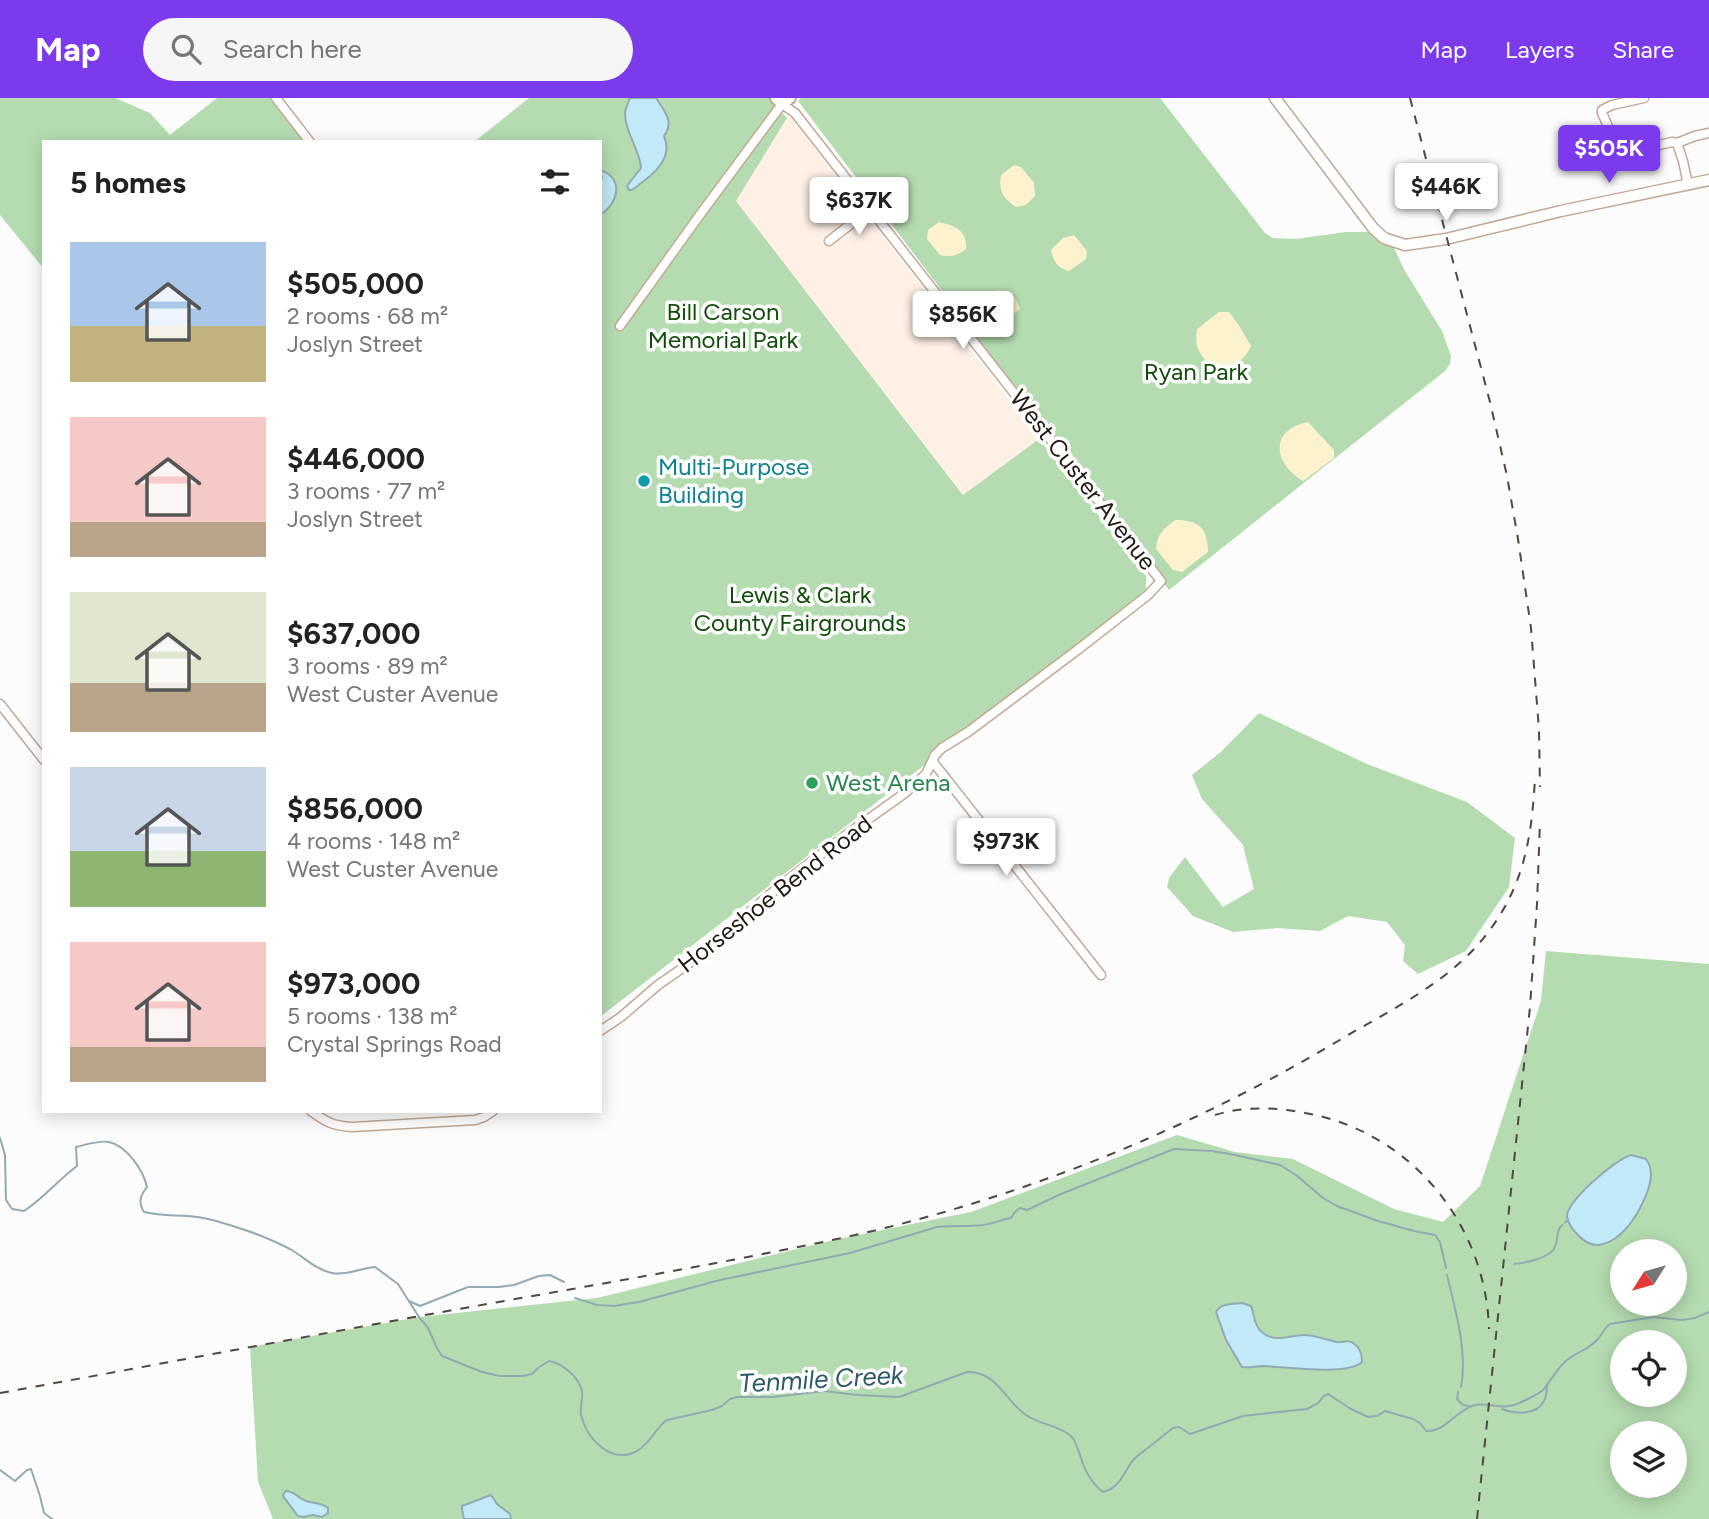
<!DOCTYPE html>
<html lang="en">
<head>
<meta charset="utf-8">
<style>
	:root { --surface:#fff; --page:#f6f6f6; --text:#222; --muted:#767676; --accent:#7c3aed }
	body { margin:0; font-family:Figtree,sans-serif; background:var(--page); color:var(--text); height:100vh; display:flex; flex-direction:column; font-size:26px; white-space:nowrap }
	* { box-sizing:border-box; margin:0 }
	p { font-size:23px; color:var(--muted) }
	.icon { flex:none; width:38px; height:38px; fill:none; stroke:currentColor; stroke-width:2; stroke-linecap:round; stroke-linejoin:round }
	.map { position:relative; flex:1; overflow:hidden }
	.side { position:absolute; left:42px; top:42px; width:560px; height:973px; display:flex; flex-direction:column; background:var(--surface); border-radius:0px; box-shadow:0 4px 18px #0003 }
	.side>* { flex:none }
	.needle { width:46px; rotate:233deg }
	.controls { position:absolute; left:1610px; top:1141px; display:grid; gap:14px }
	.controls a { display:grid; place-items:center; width:77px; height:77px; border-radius:50%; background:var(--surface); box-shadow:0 4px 18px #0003; font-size:35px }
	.price { position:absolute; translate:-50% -60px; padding:0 16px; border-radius:7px; background:#fff; color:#222; font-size:23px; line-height:46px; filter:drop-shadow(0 2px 4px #0008) }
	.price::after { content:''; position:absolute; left:50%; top:42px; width:21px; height:16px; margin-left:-10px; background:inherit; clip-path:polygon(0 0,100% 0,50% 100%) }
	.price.active { background:var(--accent); color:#fff }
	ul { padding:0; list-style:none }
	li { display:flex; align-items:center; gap:21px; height:175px; padding:0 28px }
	li span { display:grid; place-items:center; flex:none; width:196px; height:140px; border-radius:0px; color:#555 }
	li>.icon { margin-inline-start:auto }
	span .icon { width:84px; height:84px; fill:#fffc; stroke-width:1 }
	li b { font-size:30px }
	h2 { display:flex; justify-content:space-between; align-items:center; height:84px; padding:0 28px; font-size:30px }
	header { display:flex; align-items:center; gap:42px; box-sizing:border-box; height:98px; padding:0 35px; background:var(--accent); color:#fff }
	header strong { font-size:33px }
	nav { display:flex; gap:38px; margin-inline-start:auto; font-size:24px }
	.search { width:490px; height:63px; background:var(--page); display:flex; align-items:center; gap:18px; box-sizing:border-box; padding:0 24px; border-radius:38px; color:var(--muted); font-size:26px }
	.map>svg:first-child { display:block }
	.built { fill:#fef0e5 }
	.green { fill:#b5dcb0; fill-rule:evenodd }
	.sand { fill:#fcf2cd }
	.water { fill:#c2e9f7; stroke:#92aab2; stroke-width:2 }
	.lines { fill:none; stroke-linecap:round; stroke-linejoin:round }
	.stream { stroke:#92aab2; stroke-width:2 }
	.minor-casing { stroke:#c3a893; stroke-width:11 }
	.tertiary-casing { stroke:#c3a893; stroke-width:13 }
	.secondary-casing { stroke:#c3a893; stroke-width:14 }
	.minor { stroke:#fff; stroke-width:8 }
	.tertiary { stroke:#fff; stroke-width:10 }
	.secondary { stroke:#fff; stroke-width:10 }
	.rail { stroke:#4f4740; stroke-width:2; stroke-dasharray:9 9; stroke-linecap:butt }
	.culture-dot { fill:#0f9aa8; stroke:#fff; stroke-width:2.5 }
	.leisure-dot { fill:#2e9e5b; stroke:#fff; stroke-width:2.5 }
	.labels { text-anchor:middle; stroke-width:7; stroke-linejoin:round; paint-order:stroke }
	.park-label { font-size:24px; fill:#0f4d08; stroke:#fff }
	.culture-label { font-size:24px; fill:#0d838f; stroke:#fff; text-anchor:start }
	.street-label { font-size:24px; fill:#221810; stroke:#fff }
	.leisure-label { font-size:24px; fill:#27864d; stroke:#fff; text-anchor:start }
	.water-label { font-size:26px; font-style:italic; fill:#2b5b6a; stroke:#fff }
</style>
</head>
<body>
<header>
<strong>Map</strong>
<div class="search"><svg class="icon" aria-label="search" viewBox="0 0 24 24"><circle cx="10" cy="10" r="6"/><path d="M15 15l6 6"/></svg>Search here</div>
<nav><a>Map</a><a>Layers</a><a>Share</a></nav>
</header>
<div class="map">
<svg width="1709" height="1421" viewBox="0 0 1709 1421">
	<rect width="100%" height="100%" fill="#fcfcfc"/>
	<polygon class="built" points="787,20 791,20 1039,341 964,397 736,103"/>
	<g class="green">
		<polygon points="0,0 115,0 150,15 170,37 217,0 271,0 305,44 44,44 44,171 0,117"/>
		<polygon points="529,0 769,0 787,20 736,103 963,397 1039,341 1146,478 1146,491 1137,502 600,919 600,44 474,44"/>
		<polygon points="801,0 1160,0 1265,135 1273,140 1296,141 1346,134 1371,134 1393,148 1405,173 1442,233 1451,258 1450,266 1445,273 1169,492 798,3"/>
		<polygon points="1259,615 1367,666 1467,704 1515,740 1509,789 1466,853 1418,876 1403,863 1405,847 1387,824 1348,818 1320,833 1277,830 1233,834 1193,818 1167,789 1169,780 1185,759 1223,809 1254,791 1243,747 1202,701 1192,677 1222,653"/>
		<path d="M1546,853L1709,866V1421H273L258,1384L250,1249L419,1219L597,1200L838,1141L971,1114L1177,1037L1235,1054L1293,1061L1394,1111L1443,1124L1480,1088L1541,903ZM1622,1153H1675V1206H1622ZM1622,1244H1675V1297H1622ZM1622,1335H1675V1388H1622Z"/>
	</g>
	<g class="sand">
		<path d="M1014,67L1021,69L1034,85L1035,98L1026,107L1016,109C1003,101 998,92 1001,77Z"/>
		<path d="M939,124C955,128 967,132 966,151C957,158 952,159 940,157L927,141L928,132Z"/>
		<path d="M1074,137L1087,153L1086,161L1069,173C1057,170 1054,164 1051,152L1063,140Z"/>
		<path d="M998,192C1012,194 1015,198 1020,211L1000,226H993L985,215L984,206L991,196Z"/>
		<path d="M1219,214H1229L1240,229L1251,248C1241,272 1212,278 1199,253C1195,246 1196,238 1197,231Z"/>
		<path d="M1308,324L1334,352V360L1303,383C1273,365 1269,332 1308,324Z"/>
		<path d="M1175,422C1199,422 1208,430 1208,454L1182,474L1173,472L1156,451C1158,434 1163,432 1175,422Z"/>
	</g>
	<g class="water">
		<path d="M630,0H656C664,13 675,23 664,38C675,63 648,80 632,92H629L627,88L641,70C640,52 625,35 625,16C625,11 628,5 630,0Z"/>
		<path d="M600,72C625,80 618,106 600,117V84L602,80Z"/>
		<path d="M1631,1057L1646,1061C1656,1074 1649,1092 1642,1106C1632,1129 1602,1164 1578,1137C1574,1133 1568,1125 1567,1119C1566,1103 1616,1061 1631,1057Z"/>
		<path d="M1242,1205L1251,1208C1255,1219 1254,1230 1266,1237C1278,1244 1291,1237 1304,1237C1315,1237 1327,1242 1337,1244C1343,1245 1348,1241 1353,1245C1360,1249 1362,1257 1362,1264C1347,1278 1286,1269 1264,1268C1256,1268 1250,1270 1242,1269L1226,1242L1216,1214C1221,1205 1232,1206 1242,1205Z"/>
		<path d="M286,1393C297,1394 297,1400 306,1403C315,1406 321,1404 328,1410V1415L322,1419L313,1417L304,1419L298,1418L283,1398L284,1395Z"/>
		<polygon points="491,1397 497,1406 510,1416 511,1421 464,1421 462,1412 462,1408"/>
	</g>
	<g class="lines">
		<g class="stream">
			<path d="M0,1040L5,1057L6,1102L12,1111L24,1113C44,1100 58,1082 77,1068L76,1049C85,1047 99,1042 109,1044C127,1048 143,1072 147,1089C140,1098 138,1104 144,1114C161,1118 170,1117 187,1118C207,1119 226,1126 245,1132C260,1137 276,1144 290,1151C304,1159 316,1172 332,1175C346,1178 361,1170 375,1169L398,1186L419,1219L428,1230L437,1250L442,1258L482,1274L500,1278H523L532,1276L538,1270L549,1263C562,1265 577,1278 581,1290C585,1298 579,1308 581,1317C587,1341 611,1367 637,1353C651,1345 655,1330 667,1322L712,1312L722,1308L730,1301L737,1299H773L824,1293L857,1297L899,1299L967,1274C997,1273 1005,1303 1026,1317C1040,1327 1059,1327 1071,1338C1076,1343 1077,1350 1080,1357C1084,1371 1091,1385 1103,1394C1121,1390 1124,1372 1135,1360L1173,1330L1179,1329L1190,1336L1243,1318L1307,1311L1318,1305L1324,1298L1328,1296L1351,1311L1368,1319L1377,1318L1385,1313L1413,1321L1420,1325L1426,1333C1445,1334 1455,1314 1472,1308C1486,1303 1500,1312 1514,1307C1520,1305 1539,1296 1543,1292C1551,1283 1556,1271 1566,1263C1576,1254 1588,1252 1597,1242C1602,1237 1604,1230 1610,1226L1653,1219L1682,1222L1695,1220L1709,1214"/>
			<polyline points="1565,1125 1568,1121"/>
			<path d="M1514,1166C1525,1165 1551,1160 1555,1149C1559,1141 1555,1134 1562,1127"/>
			<path d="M1447,1177C1455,1210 1468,1255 1461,1289"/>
			<path d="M575,1200L597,1207L614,1208L639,1204L720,1182L850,1155L937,1129C953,1127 968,1129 983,1127C993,1126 1002,1121 1011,1120L1015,1114L1020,1110L1027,1112L1061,1096L1174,1051L1212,1053L1235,1057L1280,1067L1296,1077L1323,1100L1337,1108L1378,1123L1414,1133L1435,1137L1440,1144L1446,1170"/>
			<polyline points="409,1203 420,1208 468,1189 499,1189 514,1187 539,1178 550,1177 564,1184"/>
			<polyline points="1458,1294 1457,1301 1463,1307 1469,1308"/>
			<path d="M1502,1311C1515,1316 1536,1318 1544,1303C1547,1298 1547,1292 1547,1286"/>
			<polyline points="0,1372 15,1383 27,1372 31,1371 40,1398 44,1415 52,1421"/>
		</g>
		<g class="minor-casing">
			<g id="minor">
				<polyline points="276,0 310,44"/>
				<path d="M1644,0L1612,7L1602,12V15C1609,29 1614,48 1629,54L1672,44L1677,45L1695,38L1709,35"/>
				<polyline points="1677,45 1683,63 1688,87"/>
				<polyline points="829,143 870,111"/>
				<polyline points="0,606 44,662"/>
				<polyline points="933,664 1101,877"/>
				<polyline points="600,933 621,919 658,887 687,867 781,787 846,737 905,695 926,676 935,657 942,650 968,634 1080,550 1148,497 1161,483 795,15 782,6 699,118 620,228"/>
				<path d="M311,1013C326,1024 333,1028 352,1029L475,1022L484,1019L493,1013"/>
			</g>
		</g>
		<g class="tertiary-casing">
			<polyline id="tertiary" points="1275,0 1373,130 1384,140 1405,147 1446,141 1561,113 1709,82"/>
		</g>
		<g class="secondary-casing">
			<polyline id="secondary" points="776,0 782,6 790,0"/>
		</g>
		<use href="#minor" class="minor"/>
		<use href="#tertiary" class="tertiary"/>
		<use href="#secondary" class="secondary"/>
		<g class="rail">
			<polyline points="1410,0 1490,304 1507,378 1518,441 1531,530 1539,632 1540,689"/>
			<path d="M1215,1017C1244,1008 1275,1009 1305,1015C1410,1033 1486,1126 1489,1231"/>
			<path d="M0,1295C144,1269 287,1242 431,1216C531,1198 632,1181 732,1162C793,1150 853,1139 912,1123C1062,1083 1205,1022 1338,943C1393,910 1454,883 1492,829C1525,783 1532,736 1535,680"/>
			<polyline points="1477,1421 1530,909 1537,806 1540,724"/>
		</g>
	</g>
	<circle class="culture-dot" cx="644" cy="383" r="7"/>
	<circle class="leisure-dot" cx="812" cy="685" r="7"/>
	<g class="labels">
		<g class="park-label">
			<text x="723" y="222">Bill Carson<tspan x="723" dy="28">Memorial Park</tspan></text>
			<text x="1196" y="282">Ryan Park</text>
			<text x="800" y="505">Lewis &amp; Clark<tspan x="800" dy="28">County Fairgrounds</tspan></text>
		</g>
		<g class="culture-label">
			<text x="658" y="377">Multi-Purpose<tspan x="658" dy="28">Building</tspan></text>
		</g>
		<g class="street-label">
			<text transform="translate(1083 382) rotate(52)" y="8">West Custer Avenue</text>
			<text transform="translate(775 796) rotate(-38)" y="8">Horseshoe Bend Road</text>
		</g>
		<g class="leisure-label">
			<text x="826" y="693">West Arena</text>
		</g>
		<g class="water-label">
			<text transform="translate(821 1281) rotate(-3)" y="9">Tenmile Creek</text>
		</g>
	</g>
</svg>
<div class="controls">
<a><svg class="needle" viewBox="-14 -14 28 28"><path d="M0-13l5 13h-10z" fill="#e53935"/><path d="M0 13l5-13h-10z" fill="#767676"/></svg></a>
<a><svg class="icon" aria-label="locate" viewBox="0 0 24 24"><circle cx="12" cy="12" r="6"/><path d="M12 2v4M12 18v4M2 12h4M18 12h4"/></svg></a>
<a><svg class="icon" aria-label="layers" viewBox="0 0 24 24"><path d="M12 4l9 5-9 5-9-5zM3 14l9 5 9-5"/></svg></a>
</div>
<b class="price active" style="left:1609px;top:87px">$505K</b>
<b class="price" style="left:1446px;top:125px">$446K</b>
<b class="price" style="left:859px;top:139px">$637K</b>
<b class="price" style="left:963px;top:253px">$856K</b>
<b class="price" style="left:1006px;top:780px">$973K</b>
<section class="side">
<h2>5 homes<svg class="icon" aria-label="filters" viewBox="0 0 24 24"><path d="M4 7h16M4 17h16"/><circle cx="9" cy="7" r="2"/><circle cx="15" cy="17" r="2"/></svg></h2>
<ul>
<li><span style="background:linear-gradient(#a9c7e8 60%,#c2b280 0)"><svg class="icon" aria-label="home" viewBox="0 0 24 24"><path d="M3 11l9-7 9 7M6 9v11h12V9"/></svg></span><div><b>$505,000</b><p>2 rooms · 68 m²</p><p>Joslyn Street</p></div></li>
<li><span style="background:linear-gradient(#f6c9c9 75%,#b9a48a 0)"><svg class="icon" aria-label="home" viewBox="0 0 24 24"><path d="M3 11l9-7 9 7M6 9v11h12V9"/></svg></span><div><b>$446,000</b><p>3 rooms · 77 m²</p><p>Joslyn Street</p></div></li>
<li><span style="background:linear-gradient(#dfe7d0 65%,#b9a48a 0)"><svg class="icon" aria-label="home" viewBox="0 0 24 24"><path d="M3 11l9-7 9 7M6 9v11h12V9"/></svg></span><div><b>$637,000</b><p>3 rooms · 89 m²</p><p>West Custer Avenue</p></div></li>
<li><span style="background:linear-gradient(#c9d6e8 60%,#8fb573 0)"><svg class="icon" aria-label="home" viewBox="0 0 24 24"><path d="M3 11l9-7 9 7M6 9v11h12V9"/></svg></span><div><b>$856,000</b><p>4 rooms · 148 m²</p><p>West Custer Avenue</p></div></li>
<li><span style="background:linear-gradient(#f6c9c9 75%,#b9a48a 0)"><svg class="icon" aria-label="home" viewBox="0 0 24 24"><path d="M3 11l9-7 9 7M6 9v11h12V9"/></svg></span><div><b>$973,000</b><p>5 rooms · 138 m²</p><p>Crystal Springs Road</p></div></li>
</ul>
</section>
</div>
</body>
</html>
